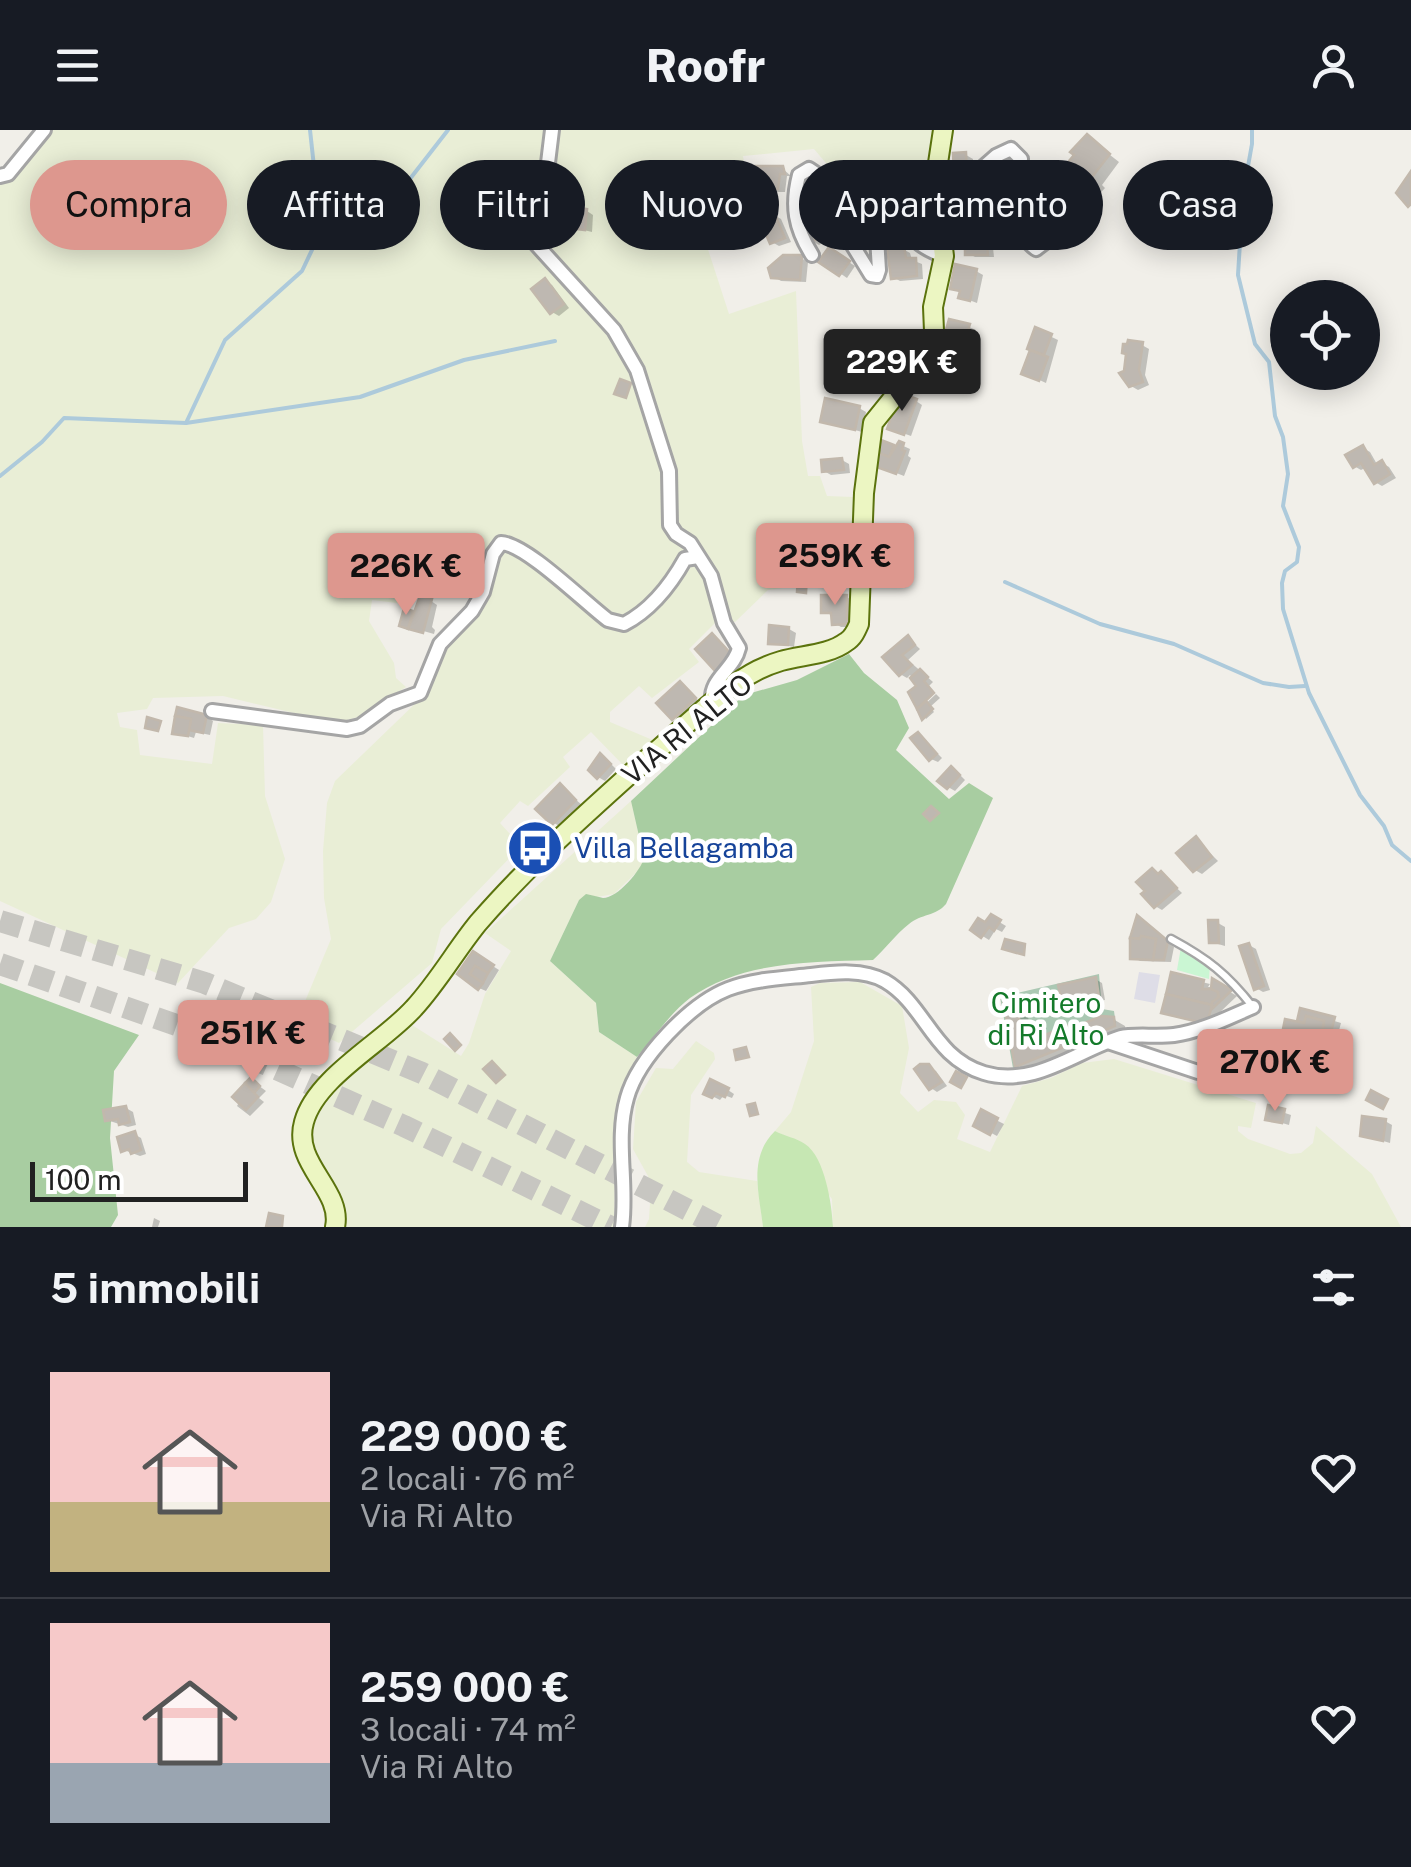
<!DOCTYPE html>
<html lang="it">
<head>
<meta charset="utf-8">
<style>
	:root { --surface:#171b24; --page:#20242c; --text:#f1f3f6; --muted:#9ea1a6; --line:#363941; --accent:#dd978e }
	body { margin:0; font-family:"Public Sans",sans-serif; background:var(--page); color:var(--text); height:100vh; display:flex; flex-direction:column; font-size:38px; white-space:nowrap }
	* { box-sizing:border-box; margin:0 }
	p { font-size:32px; color:var(--muted) }
	.icon { flex:none; width:55px; height:55px; fill:none; stroke:currentColor; stroke-width:2; stroke-linecap:round; stroke-linejoin:round }
	.map { position:relative; height:1097px; overflow:hidden }
	.details { display:flex; flex-direction:column; background:var(--surface); flex:1 }
	.details>* { flex:none }
	.banner { position:absolute; left:30px; top:30px; width:1352px; height:90px; display:flex; gap:20px }
	.buttons { position:absolute; left:1270px; top:150px; display:grid; gap:20px }
	.buttons a { display:grid; place-items:center; width:110px; height:110px; border-radius:50%; background:var(--surface); box-shadow:0 5px 25px #0003; font-size:50px }
	.scale { position:absolute; left:30px; bottom:25px; width:218px; box-sizing:border-box; padding-left:10px; border:5px solid #212121; border-top:0; font-size:28px; line-height:35px; white-space:nowrap; color:#212121; -webkit-text-stroke:8px #fff; paint-order:stroke }
	.price { position:absolute; translate:-50% -85px; padding:0 22px; border-radius:10px; background:var(--accent); color:#111; font-size:32px; line-height:65px; filter:drop-shadow(0 2px 5px #0008) }
	.price::after { content:''; position:absolute; left:50%; top:60px; width:30px; height:22px; margin-left:-15px; background:inherit; clip-path:polygon(0 0,100% 0,50% 100%) }
	.price.current { background:#222; color:#fff }
	ul { padding:0; list-style:none }
	li { display:flex; align-items:center; gap:30px; height:250px; padding:0 50px }
	li+li { border-top:2px solid var(--line) }
	li span { display:grid; place-items:center; flex:none; width:280px; height:200px; border-radius:0px; color:#555 }
	li>.icon { margin-inline-start:auto }
	span .icon { width:120px; height:120px; fill:#fffc; stroke-width:1 }
	li b { font-size:42px }
	h2 { display:flex; justify-content:space-between; align-items:center; height:120px; padding:0 50px; font-size:42px }
	.tag { padding:0 35px; border-radius:45px; background:var(--surface); box-shadow:0 5px 25px #0003; font-size:35px; line-height:90px }
	.tag.current { background:var(--accent); color:#111 }
	header { display:flex; justify-content:space-between; align-items:center; height:130px; padding:0 50px; background:var(--surface); font-size:45px; font-weight:800 }
	.map>svg:first-child { display:block }
	.farmland { fill:#e9eed6 }
	.grass { fill:#c6e7b3 }
	.forest { fill:#a8cda1 }
	.cemetery { fill:#abc8b3 }
	.park { fill:#caf6d3 }
	.plaza { fill:#dedde7 }
	.shadow { fill:#0003 }
	.lines { fill:none; stroke-linecap:round; stroke-linejoin:round }
	.stream { stroke:#adcadb; stroke-width:4 }
	.building { fill:#beb8b1; stroke:#c2b8ac; stroke-width:2.5 }
	.highway-tunnel { stroke:#c7c6c1; stroke-width:22; stroke-dasharray:22 11; stroke-linecap:butt }
	.lane-casing { stroke:#a5a5a5; stroke-width:11 }
	.street-casing { stroke:#a5a5a5; stroke-width:18 }
	.secondary-casing { stroke:#5b730d; stroke-width:22 }
	.lane { stroke:#fff; stroke-width:6 }
	.street { stroke:#fff; stroke-width:12 }
	.secondary { stroke:#ecf6c2; stroke-width:18 }
	.labels { text-anchor:middle; stroke-width:9; stroke-linejoin:round; paint-order:stroke }
	.street-label { font-size:28px; fill:#212121; stroke:#fff }
	.transit-label { font-size:28px; fill:#164399; stroke:#fff; text-anchor:start }
	.park-label { font-size:28px; fill:#147a2a; stroke:#fff }
</style>
</head>
<body>
<header><svg class="icon" aria-label="menu" viewBox="0 0 24 24"><path d="M4 6h16M4 12h16M4 18h16"/></svg>Roofr<svg class="icon" aria-label="person" viewBox="0 0 24 24"><circle cx="12" cy="8" r="4"/><path d="M4 21q1-7 8-7t8 7"/></svg></header>
<div class="map">
<svg width="1411" height="1097" viewBox="0 0 1411 1097">
	<rect width="100%" height="100%" fill="#f1efe9"/>
	<g class="farmland">
		<polygon points="49,0 937,0 931,14 930,48 919,56 890,60 857,50 831,39 814,19 743,26 752,82 703,104 729,184 796,161 802,311 808,346 820,346 827,366 853,367 852,419 831,421 830,416 820,416 820,406 808,404 791,457 768,460 735,492 717,491 689,519 699,532 652,568 639,556 610,582 610,592 655,611 626,638 591,602 563,627 570,637 528,676 520,671 500,693 521,716 441,799 432,833 339,913 296,893 331,809 324,768 323,721 327,673 335,651 421,568 445,513 468,492 492,461 460,420 439,419 422,433 428,446 405,474 372,470 369,491 394,533 396,548 406,557 358,587 336,593 223,566 153,568 147,579 117,583 120,597 137,600 140,625 212,634 218,593 263,595 265,666 285,729 271,772 256,789 229,798 178,853 0,771 0,52 9,50"/>
		<polygon points="631,671 644,728 642,737 614,764 579,770 550,831 596,873 599,902 637,927 621,961 616,986 614,1097 342,1097 309,1012 312,994 321,975 342,948 412,895 461,926 469,913 485,864 511,821 485,803"/>
		<polygon points="860,852 902,876 909,918 900,963 918,982 934,970 956,972 965,985 957,1009 990,1022 1022,956 1051,948 1082,933 1114,929 1256,973 1251,998 1238,996 1238,1001 1248,1009 1290,1024 1301,1023 1313,1013 1316,996 1372,1044 1401,1097 833,1097 832,1069 785,1006 775,1001 791,982 814,911 811,857 820,853"/>
		<polygon points="696,911 714,923 715,929 691,965 687,1032 699,1042 757,1051 763,1097 645,1097 649,1089 651,1057 648,1046 633,1019 636,972 656,938 673,939"/>
	</g>
	<path class="grass" d="M775,1001C784,1006 797,1008 805,1014C825,1027 832,1075 833,1097H763C759,1063 748,1027 775,1001Z"/>
	<g class="forest">
		<path d="M849,524L864,543L897,570L909,598L896,620L949,669L969,653L993,668L946,774C936,786 921,784 909,794C896,804 885,819 873,830C811,832 742,831 690,868C670,883 653,909 637,927L599,902L596,873L550,831L579,770L586,764C592,765 598,767 603,768C618,768 641,740 644,728L631,671L744,565L797,550Z"/>
		<polygon points="0,853 139,905 114,941 110,1008 118,1085 111,1097 0,1097"/>
	</g>
	<polygon class="cemetery" points="1099,844 1102,879 1114,881 1116,896 1013,938 1000,867"/>
	<polygon class="park" points="1181,817 1210,834 1209,849 1177,840"/>
	<polygon class="plaza" points="1139,842 1160,845 1155,873 1134,869"/>
	<g class="shadow">
		<polygon points="1087,7 1119,32 1102,55 1105,58 1076,89 1065,83 1078,24"/>
		<polygon points="966,25 973,29 973,46 956,42"/>
		<polygon points="783,39 791,46 787,46 785,62 772,62 756,50"/>
		<polygon points="857,61 877,81 858,97 851,93"/>
		<polygon points="817,72 824,76 839,103 819,115 812,111"/>
		<polygon points="908,73 940,100 920,103 913,99"/>
		<polygon points="587,81 593,85 592,102 571,97 572,84"/>
		<polygon points="774,85 781,89 791,112 779,116 772,112"/>
		<polygon points="984,95 991,99 994,127 975,127 968,123"/>
		<polygon points="903,119 910,123 912,130 922,134 923,149 900,151 893,147"/>
		<polygon points="830,120 855,136 847,148 822,131"/>
		<polygon points="801,128 808,132 806,152 781,151 773,146"/>
		<polygon points="976,141 983,145 977,173 961,167 962,162 953,158"/>
		<polygon points="545,151 552,155 569,178 559,186 552,182"/>
		<polygon points="969,197 976,200 968,225 944,217"/>
		<polygon points="1037,200 1058,210 1046,253 1024,243"/>
		<polygon points="1142,215 1149,219 1145,245 1149,255 1138,260 1131,256 1126,243"/>
		<polygon points="916,271 922,275 911,306 897,301"/>
		<polygon points="859,278 866,282 862,302 823,291"/>
		<polygon points="899,314 910,319 908,326 911,328 904,346 881,337 892,317"/>
		<polygon points="1363,318 1370,322 1378,336 1382,333 1389,337 1396,348 1382,356 1375,352 1367,337 1361,340 1354,336"/>
		<polygon points="842,330 849,334 850,343 831,345 824,341"/>
		<polygon points="904,422 911,426 905,454 877,446"/>
		<polygon points="843,430 850,434 848,454 830,454 823,450"/>
		<polygon points="847,467 853,471 853,497 841,497 834,493 834,486 824,482"/>
		<polygon points="431,471 437,475 432,497 435,500 434,504 402,495 406,481 418,484"/>
		<polygon points="789,499 796,503 794,517 771,512"/>
		<polygon points="908,508 920,519 908,530 933,552 929,556 933,561 918,574 920,556 910,545 907,548 900,544 885,527"/>
		<polygon points="680,554 701,573 681,592 660,573"/>
		<polygon points="936,564 940,568 930,577 934,582 926,589 920,579"/>
		<polygon points="206,587 213,591 210,605 196,602 194,608 175,602"/>
		<polygon points="918,604 942,628 938,632 931,629"/>
		<polygon points="607,630 616,639 605,651 598,647"/>
		<polygon points="958,643 965,650 955,661 948,657"/>
		<polygon points="560,656 582,675 561,697 554,693"/>
		<polygon points="1196,709 1218,731 1202,744 1195,740"/>
		<polygon points="1162,744 1182,763 1162,780 1155,776"/>
		<polygon points="991,787 1006,796 1002,802 996,799 989,810 973,800 986,795"/>
		<polygon points="1138,789 1174,817 1171,832 1140,831 1133,827 1133,808"/>
		<polygon points="1218,793 1225,797 1225,816 1211,812"/>
		<polygon points="1249,815 1256,819 1270,860 1263,862 1256,858"/>
		<polygon points="474,824 499,840 486,861 479,858"/>
		<polygon points="1173,845 1210,854 1208,857 1215,857 1215,853 1237,866 1217,885 1214,896 1171,886 1164,882"/>
		<polygon points="1095,849 1102,853 1105,870 1072,876 1064,872"/>
		<polygon points="1015,870 1026,877 1034,916 1067,899 1071,902 1113,889 1125,896 1126,902 1028,942 1017,935"/>
		<polygon points="1302,881 1341,893 1338,904 1330,902 1327,914 1322,913 1319,921 1302,918 1302,909 1285,902 1299,895"/>
		<polygon points="1344,928 1351,932 1347,949 1343,948 1342,953 1324,950"/>
		<polygon points="928,936 936,941 947,956 937,962 931,958"/>
		<polygon points="251,950 266,961 259,968 264,972 250,986 237,976"/>
		<polygon points="728,960 734,964 732,968 724,965 720,970 706,963"/>
		<polygon points="126,978 133,982 136,995 128,997 107,990"/>
		<polygon points="1270,978 1291,985 1289,995 1268,989"/>
		<polygon points="982,983 1004,994 997,1006 976,995"/>
		<polygon points="1385,991 1392,995 1390,1013 1363,1005"/>
		<polygon points="134,1004 141,1008 146,1024 140,1026 124,1020"/>
		<polygon points="154,1088 160,1091 158,1097 152,1097"/>
	</g>
	<g class="lines">
		<g class="stream">
			<polyline points="1252,0 1252,14 1243,64 1238,145 1255,214 1269,232 1275,286 1283,307 1288,344 1283,376 1299,417 1297,432 1285,441 1282,453 1283,479 1309,563 1360,665 1384,696 1392,715 1411,731"/>
			<polyline points="322,100 406,54 448,0"/>
			<polyline points="186,293 360,267 464,230 555,211"/>
			<polyline points="0,346 42,312 64,288 186,293 225,210 302,141 321,101 310,0"/>
			<polyline points="1005,452 1100,494 1174,514 1263,553 1289,557 1305,556"/>
		</g>
	</g>
	<g class="building">
		<polygon points="1087,4 1110,24 1092,47 1095,51 1064,85 1042,63 1074,25 1070,22"/>
		<polygon points="966,22 967,43 954,43 953,23"/>
		<polygon points="753,36 783,36 785,44 780,44 778,59 763,59 763,51 753,51"/>
		<polygon points="1411,41 1411,74 1408,77 1396,63"/>
		<polygon points="857,58 871,76 863,83 849,65"/>
		<polygon points="849,65 863,83 850,95 835,76"/>
		<polygon points="930,67 934,97 911,101 906,71"/>
		<polygon points="817,69 833,99 810,113 794,84"/>
		<polygon points="548,77 558,79 557,92 545,90"/>
		<polygon points="579,78 587,79 585,100 568,98 570,82 579,82"/>
		<polygon points="774,82 785,108 770,114 759,88"/>
		<polygon points="965,93 984,93 988,125 965,125"/>
		<polygon points="904,116 906,128 916,128 917,146 891,149 887,118"/>
		<polygon points="829,117 850,131 839,146 818,132"/>
		<polygon points="783,125 802,125 800,150 771,148 768,138"/>
		<polygon points="955,134 977,139 970,171 958,168 960,161 950,159"/>
		<polygon points="545,148 564,174 550,184 531,159"/>
		<polygon points="949,189 970,194 961,223 941,218"/>
		<polygon points="1035,197 1052,204 1044,225 1027,219"/>
		<polygon points="1128,210 1143,212 1139,240 1143,252 1129,257 1119,243 1124,241 1126,224 1122,223 1123,214 1127,214"/>
		<polygon points="892,215 911,225 903,246 889,240 893,228 888,226"/>
		<polygon points="1030,220 1048,227 1039,251 1021,244"/>
		<polygon points="620,249 631,253 626,268 614,264"/>
		<polygon points="900,263 917,269 904,305 887,299"/>
		<polygon points="825,268 860,276 855,300 820,292"/>
		<polygon points="881,310 894,315 889,327 876,322"/>
		<polygon points="899,311 904,313 902,320 905,321 896,344 871,335 876,322 889,327"/>
		<polygon points="1363,315 1374,335 1382,330 1390,344 1374,354 1361,333 1353,338 1345,325"/>
		<polygon points="842,328 844,340 822,342 821,330"/>
		<polygon points="881,415 905,419 899,452 874,447"/>
		<polygon points="821,427 843,428 842,451 820,451"/>
		<polygon points="798,444 807,445 806,463 797,462"/>
		<polygon points="821,465 847,465 847,494 832,495 831,483 821,483"/>
		<polygon points="420,466 432,469 423,503 408,499"/>
		<polygon points="404,478 413,481 408,499 399,496"/>
		<polygon points="769,495 789,497 788,515 768,514"/>
		<polygon points="712,503 732,525 715,541 695,519"/>
		<polygon points="908,505 915,515 902,525 912,535 899,546 882,527"/>
		<polygon points="920,539 928,547 924,551 934,563 917,579 908,562 916,556 910,548"/>
		<polygon points="680,551 696,568 672,590 656,573"/>
		<polygon points="926,571 933,579 922,590 917,579"/>
		<polygon points="177,577 207,585 203,603 189,600 191,589 175,586"/>
		<polygon points="175,586 191,589 188,606 172,604"/>
		<polygon points="147,587 161,591 158,601 145,598"/>
		<polygon points="918,602 937,624 929,631 910,608"/>
		<polygon points="600,623 611,634 597,649 588,640"/>
		<polygon points="951,636 960,645 947,659 937,651"/>
		<polygon points="560,653 576,670 552,695 535,679"/>
		<polygon points="931,676 939,683 930,691 923,684"/>
		<polygon points="1196,706 1212,727 1193,742 1176,723"/>
		<polygon points="1152,738 1158,744 1161,741 1177,758 1154,778 1141,764 1145,761 1136,752"/>
		<polygon points="991,784 1001,790 994,801 989,797 981,808 970,800 978,788 985,792"/>
		<polygon points="1137,785 1168,811 1164,830 1153,830 1156,809 1130,808"/>
		<polygon points="1208,790 1218,790 1219,813 1209,813"/>
		<polygon points="1141,806 1156,809 1153,830 1130,829 1130,808 1140,809"/>
		<polygon points="1005,809 1025,814 1024,825 1002,819"/>
		<polygon points="1249,813 1264,856 1254,860 1239,816"/>
		<polygon points="473,821 494,835 488,843 475,836 470,844 483,853 478,860 457,844"/>
		<polygon points="475,836 488,843 483,853 470,844"/>
		<polygon points="1171,842 1204,850 1202,859 1214,859 1218,862 1218,869 1212,875 1166,864"/>
		<polygon points="1096,847 1099,867 1062,873 1058,855"/>
		<polygon points="1212,848 1232,860 1211,880 1212,872 1219,867 1218,862 1211,859"/>
		<polygon points="1166,864 1212,875 1207,894 1161,883"/>
		<polygon points="1015,868 1025,918 1047,909 1045,905 1067,896 1068,900 1101,886 1114,887 1115,896 1015,937 1003,870"/>
		<polygon points="1300,878 1335,887 1331,902 1323,900 1324,891 1306,886 1304,893 1297,891"/>
		<polygon points="1306,886 1324,891 1320,912 1282,904 1285,889 1304,893"/>
		<polygon points="450,903 461,915 455,921 444,909"/>
		<polygon points="1300,908 1320,912 1317,922 1297,918"/>
		<polygon points="746,917 749,927 736,930 734,920"/>
		<polygon points="1324,922 1345,926 1340,947 1320,943"/>
		<polygon points="492,931 505,945 496,953 483,939"/>
		<polygon points="920,934 929,934 942,952 929,960 914,939"/>
		<polygon points="956,941 967,947 961,958 950,952"/>
		<polygon points="1320,943 1340,947 1339,953 1319,949"/>
		<polygon points="251,947 260,956 254,963 245,953"/>
		<polygon points="710,949 729,958 725,967 716,963 712,968 703,964"/>
		<polygon points="245,953 258,967 246,980 232,967"/>
		<polygon points="1371,960 1388,969 1383,979 1366,970"/>
		<polygon points="755,973 758,984 750,986 747,975"/>
		<polygon points="1268,975 1285,979 1282,993 1265,990"/>
		<polygon points="126,976 130,992 119,995 118,989 105,991 103,980"/>
		<polygon points="981,979 998,988 990,1005 973,996"/>
		<polygon points="1362,986 1386,989 1383,1011 1360,1006"/>
		<polygon points="135,1001 141,1020 131,1024 129,1019 121,1022 117,1007"/>
		<polygon points="269,1083 283,1086 282,1097 266,1097"/>
	</g>
	<g class="lines">
		<g class="highway-tunnel">
			<polyline points="0,791 205,853 422,943 721,1097"/>
			<polyline points="0,834 182,897 404,996 611,1097"/>
		</g>
		<g class="lane-casing">
			<path id="lane" d="M1171,809C1208,829 1227,844 1253,877"/>
		</g>
		<g class="street-casing">
			<g id="street">
				<path d="M552,0L548,33L532,86L535,113L614,200L637,240L669,341L670,395L676,404L690,413L711,446L724,493L739,518C734,540 709,548 712,573"/>
				<polyline points="0,46 8,44 44,0"/>
				<path d="M939,76L996,26L1011,19L1021,29C1015,63 1005,95 1036,119L1061,100"/>
				<path d="M812,125C795,98 791,76 799,45L809,39L815,43L831,80L871,145L877,146L879,140L876,91L880,81L889,80C914,101 907,113 944,126"/>
				<path d="M212,581L347,599L360,596L390,574L420,563L440,514L472,481L483,462L493,424L501,413C526,414 584,472 608,490L624,494C651,480 670,456 685,429L698,427"/>
				<polyline points="1108,912 1198,942"/>
				<path d="M622,1097C628,1055 615,1009 627,968C638,928 690,874 728,859C754,849 784,848 811,845C835,842 863,839 885,851C926,875 932,927 984,943C1034,958 1076,921 1121,907C1132,904 1159,907 1174,905C1202,901 1227,888 1253,877"/>
			</g>
		</g>
		<g class="secondary-casing">
			<path id="secondary" d="M335,1097C343,1060 292,1034 304,992C316,947 384,912 414,878C438,852 456,820 478,793C530,733 588,682 647,629C676,605 703,577 734,555C747,545 764,536 781,531C801,525 829,525 846,512C853,508 856,501 859,494L864,363L873,293L927,226L934,201L933,177L944,126L935,53L943,0"/>
		</g>
		<use href="#lane" class="lane"/>
		<use href="#street" class="street"/>
		<use href="#secondary" class="secondary"/>
	</g>
	<defs>
		<g id="bus-disc" transform="scale(2.875)"><circle r="9.5" fill="#1a4fb4" stroke="#fff"/><path d="M-5-6H5V4H4V6H2V4H-2V6H-4V4H-5ZM-3.5-4V0h7V-4ZM-3.5 1.2v1.5H-2V1.2ZM2 1.2v1.5H3.5V1.2Z" fill="#fff"/></g>
	</defs>
	<g fill-rule="evenodd">
		<use href="#bus-disc" x="535" y="718"/>
	</g>
	<g class="labels">
		<g class="street-label">
			<text transform="translate(687 599) rotate(-39)" y="10">VIA RI ALTO</text>
		</g>
		<g class="transit-label">
			<text x="574" y="728">Villa Bellagamba</text>
		</g>
		<g class="park-label">
			<text x="1046" y="883">Cimitero<tspan x="1046" dy="32">di Ri Alto</tspan></text>
		</g>
	</g>
</svg>
<div class="buttons">
<a><svg class="icon" aria-label="locate" viewBox="0 0 24 24"><circle cx="12" cy="12" r="6"/><path d="M12 2v4M12 18v4M2 12h4M18 12h4"/></svg></a>
</div>
<div class="scale">100 m</div>
<b class="price current" style="left:902px;top:284px">229K €</b>
<b class="price" style="left:835px;top:478px">259K €</b>
<b class="price" style="left:406px;top:488px">226K €</b>
<b class="price" style="left:253px;top:955px">251K €</b>
<b class="price" style="left:1275px;top:984px">270K €</b>
<div class="banner">
<a class="tag current">Compra</a>
<a class="tag">Affitta</a>
<a class="tag">Filtri</a>
<a class="tag">Nuovo</a>
<a class="tag">Appartamento</a>
<a class="tag">Casa</a>
</div>
</div>
<section class="details">
<h2>5 immobili<svg class="icon" aria-label="filters" viewBox="0 0 24 24"><path d="M4 7h16M4 17h16"/><circle cx="9" cy="7" r="2"/><circle cx="15" cy="17" r="2"/></svg></h2>
<ul>
<li><span style="background:linear-gradient(#f6c9c9 65%,#c2b280 0)"><svg class="icon" aria-label="home" viewBox="0 0 24 24"><path d="M3 11l9-7 9 7M6 9v11h12V9"/></svg></span><div><b>229 000 €</b><p>2 locali · 76 m²</p><p>Via Ri Alto</p></div><svg class="icon" aria-label="heart" viewBox="0 0 24 24"><path d="M12 20l-8-8c-3-5 5-10 8-4 3-6 11-1 8 4z"/></svg></li>
<li><span style="background:linear-gradient(#f6c9c9 70%,#9aa5b1 0)"><svg class="icon" aria-label="home" viewBox="0 0 24 24"><path d="M3 11l9-7 9 7M6 9v11h12V9"/></svg></span><div><b>259 000 €</b><p>3 locali · 74 m²</p><p>Via Ri Alto</p></div><svg class="icon" aria-label="heart" viewBox="0 0 24 24"><path d="M12 20l-8-8c-3-5 5-10 8-4 3-6 11-1 8 4z"/></svg></li>
</ul>
</section>
</body>
</html>
